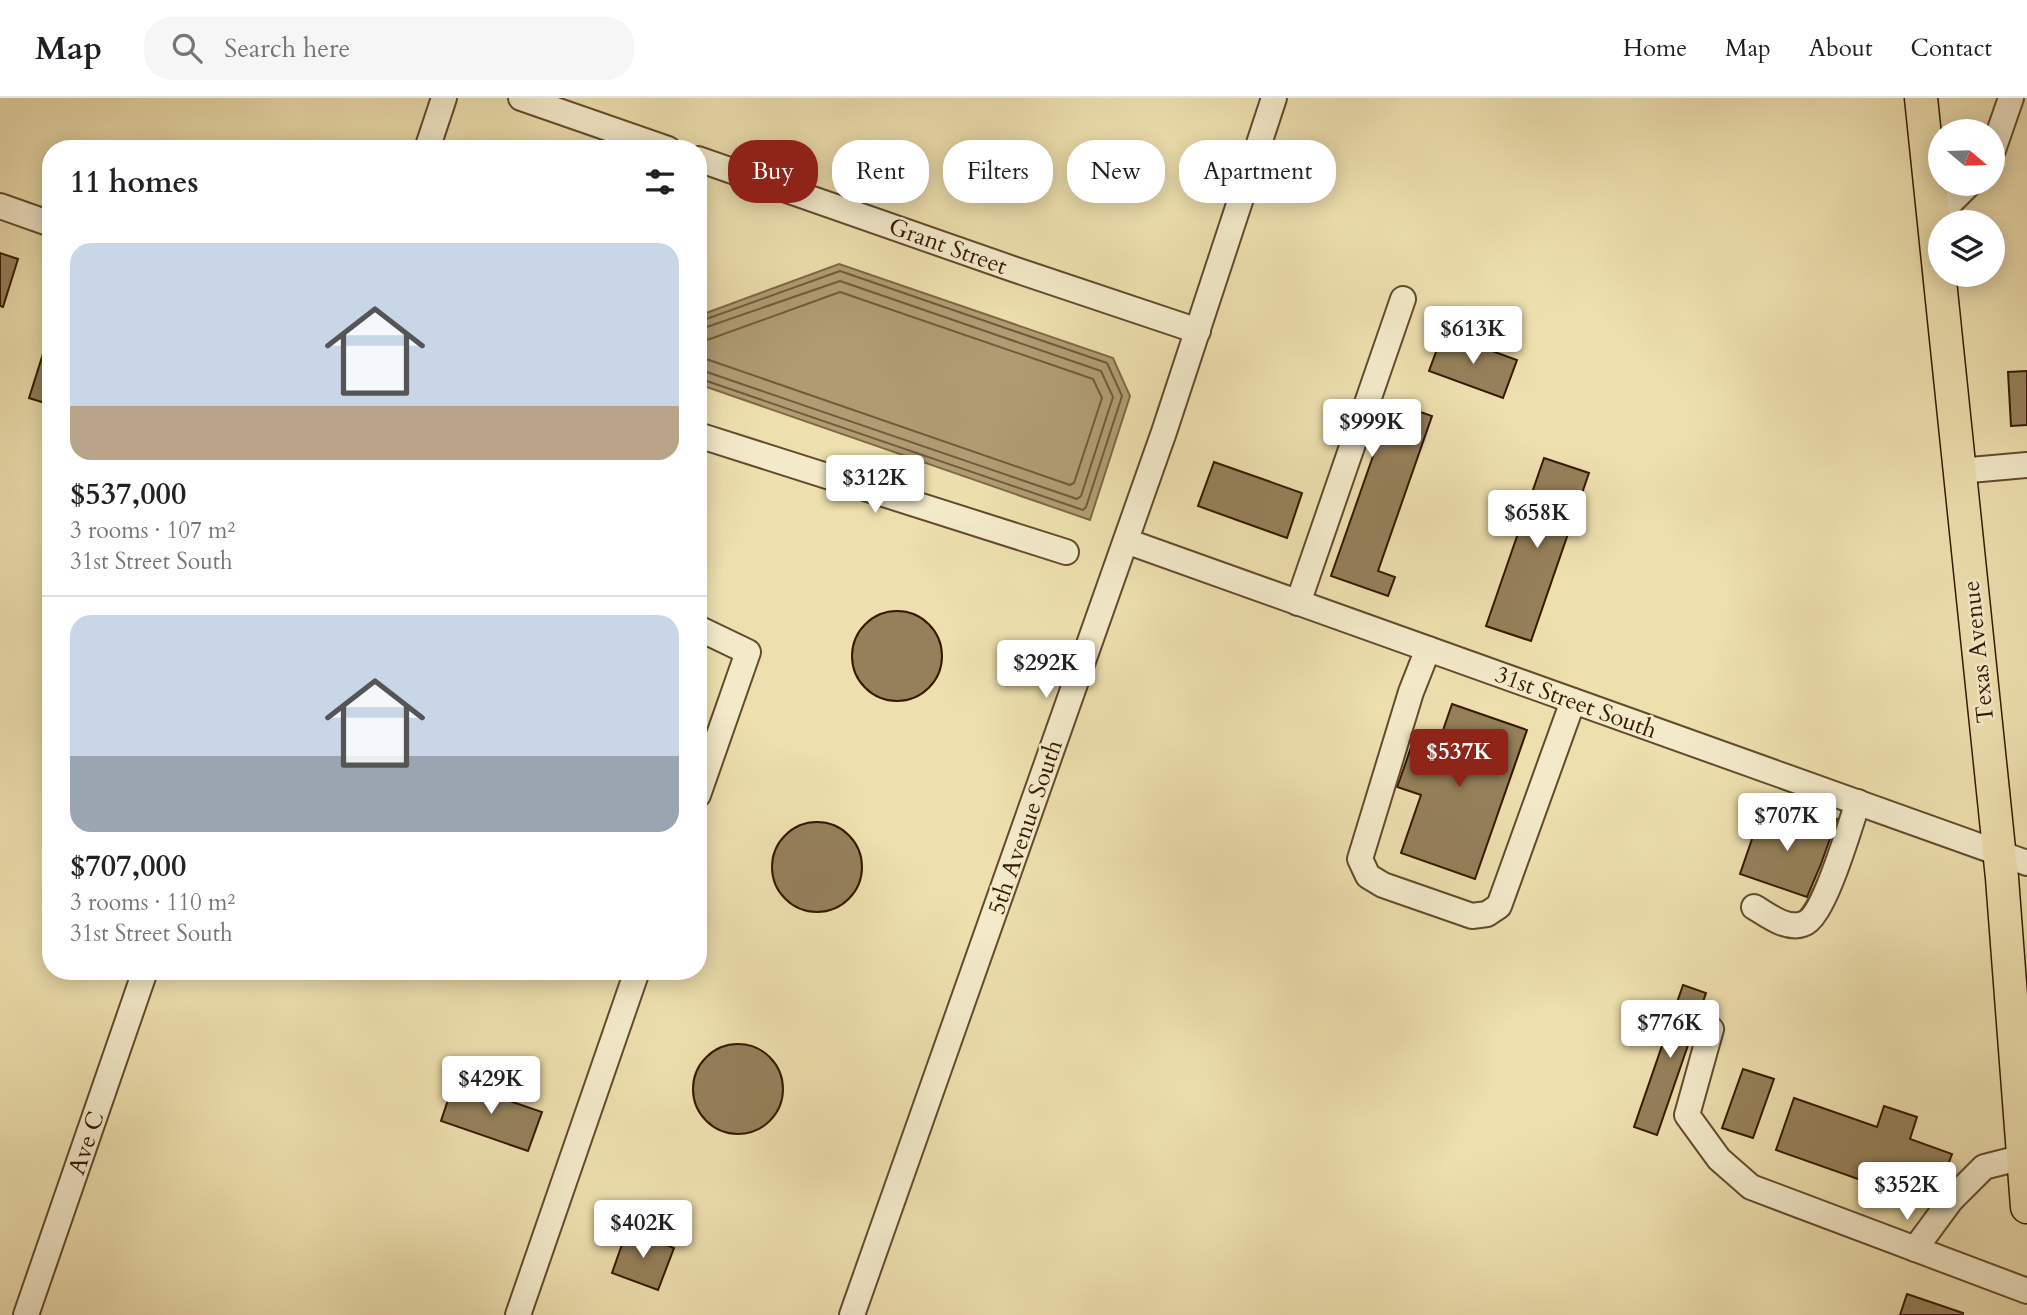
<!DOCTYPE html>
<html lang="en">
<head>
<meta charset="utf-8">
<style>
	:root { --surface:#fff; --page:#f6f6f6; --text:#202124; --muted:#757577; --line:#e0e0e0; --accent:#8f2418 }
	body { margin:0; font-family:Cardo,serif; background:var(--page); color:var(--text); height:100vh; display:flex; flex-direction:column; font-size:26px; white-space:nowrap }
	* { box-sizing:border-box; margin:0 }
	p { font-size:23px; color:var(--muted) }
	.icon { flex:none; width:38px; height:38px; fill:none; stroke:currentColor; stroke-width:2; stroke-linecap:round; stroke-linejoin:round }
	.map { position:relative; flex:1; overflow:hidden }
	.sheet { position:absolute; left:42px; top:42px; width:665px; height:840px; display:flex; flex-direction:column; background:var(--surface); border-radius:28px; box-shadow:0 4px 18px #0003 }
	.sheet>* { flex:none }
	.banner { position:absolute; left:728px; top:42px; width:665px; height:63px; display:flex; gap:14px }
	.needle { width:46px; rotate:109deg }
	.tools { position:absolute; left:1928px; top:21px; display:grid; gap:14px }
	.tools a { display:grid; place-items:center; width:77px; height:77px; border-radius:50%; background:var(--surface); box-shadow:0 4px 18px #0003; font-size:35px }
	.price { position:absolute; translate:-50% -60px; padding:0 16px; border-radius:7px; background:#fff; color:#222; font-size:23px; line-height:46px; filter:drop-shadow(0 2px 4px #0008) }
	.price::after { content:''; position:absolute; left:50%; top:42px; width:21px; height:16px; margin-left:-10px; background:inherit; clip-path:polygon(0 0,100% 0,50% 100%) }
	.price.on { background:var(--accent); color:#fff }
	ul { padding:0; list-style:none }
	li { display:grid; align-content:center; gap:14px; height:371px; padding:0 28px }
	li+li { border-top:2px solid var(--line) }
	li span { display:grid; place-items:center; height:217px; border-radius:21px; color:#555 }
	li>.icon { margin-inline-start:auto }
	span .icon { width:126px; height:126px; fill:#fffc; stroke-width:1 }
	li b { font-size:30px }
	h2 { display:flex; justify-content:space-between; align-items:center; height:84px; padding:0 28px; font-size:30px }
	.tag { padding:0 24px; border-radius:28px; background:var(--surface); box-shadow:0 4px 18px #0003; font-size:24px; line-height:63px }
	.tag.on { background:var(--accent); color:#fff }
	header { display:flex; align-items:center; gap:42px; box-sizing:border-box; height:98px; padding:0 35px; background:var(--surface); border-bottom:2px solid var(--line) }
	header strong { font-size:33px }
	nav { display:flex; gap:38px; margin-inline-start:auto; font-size:24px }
	.search { width:490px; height:63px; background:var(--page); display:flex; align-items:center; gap:18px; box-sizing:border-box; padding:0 24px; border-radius:28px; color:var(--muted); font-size:26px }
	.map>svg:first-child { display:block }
	.water { fill:#af9c73; stroke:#7f6845; stroke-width:2 }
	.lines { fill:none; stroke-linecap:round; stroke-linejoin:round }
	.shore { stroke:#725a3a; stroke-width:2 }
	.building { fill:#95805a; stroke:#361900; stroke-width:2 }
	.minor-casing { stroke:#644a2c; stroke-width:28 }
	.major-casing { stroke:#361900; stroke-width:35 }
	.minor { stroke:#f3eaca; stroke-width:24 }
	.major { stroke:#eddfae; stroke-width:32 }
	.labels { text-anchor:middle; stroke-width:5; stroke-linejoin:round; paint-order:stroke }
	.street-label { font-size:24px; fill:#361900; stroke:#f3eaca }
</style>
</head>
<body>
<header>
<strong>Map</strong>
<div class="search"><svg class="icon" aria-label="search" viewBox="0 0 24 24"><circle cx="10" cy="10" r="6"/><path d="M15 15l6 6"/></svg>Search here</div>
<nav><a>Home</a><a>Map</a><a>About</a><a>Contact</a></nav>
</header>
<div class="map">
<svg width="2027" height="1217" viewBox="0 0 2027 1217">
	<rect width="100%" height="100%" fill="#eddfae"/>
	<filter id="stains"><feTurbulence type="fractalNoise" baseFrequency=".00286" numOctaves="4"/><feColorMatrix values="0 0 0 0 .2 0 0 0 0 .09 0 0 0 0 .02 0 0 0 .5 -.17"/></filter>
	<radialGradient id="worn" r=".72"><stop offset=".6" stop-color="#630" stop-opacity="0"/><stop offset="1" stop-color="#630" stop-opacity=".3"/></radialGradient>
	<polygon class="water" points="839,166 1113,260 1130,298 1090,422 698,286 698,218"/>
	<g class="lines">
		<g class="shore">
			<polyline points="698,224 840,173 1107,265 1122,298 1086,409 1083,412 698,280"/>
			<polyline points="698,232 840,183 1101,273 1113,299 1081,398 1077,401 698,271"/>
			<polyline points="698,243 710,241 840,194 1093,281 1102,300 1074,385 1070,387 709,262 698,260"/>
		</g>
	</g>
	<g class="building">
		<polygon points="0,155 18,161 3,209 0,208"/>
		<polygon points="1443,235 1517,262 1503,300 1429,273"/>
		<polygon points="48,240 51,241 51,307 29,300"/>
		<polygon points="2027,273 2027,327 2011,328 2008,274"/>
		<polygon points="1392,304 1432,318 1378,473 1395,479 1388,498 1331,478"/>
		<polygon points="1544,360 1589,375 1531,543 1486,528"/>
		<polygon points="1214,364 1302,395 1287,440 1198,408"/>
		<circle cx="897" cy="558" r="45"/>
		<polygon points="1452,606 1527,632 1475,781 1401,755 1421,697 1397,689 1400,681 1416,635 1439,644"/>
		<polygon points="1762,712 1824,733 1829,719 1837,721 1821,766 1807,799 1740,776"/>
		<circle cx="817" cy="769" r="45"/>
		<polygon points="1683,887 1706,895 1657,1037 1634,1029"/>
		<circle cx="738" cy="991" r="45"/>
		<polygon points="1743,971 1774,981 1753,1040 1722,1030"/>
		<polygon points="454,984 542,1014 528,1053 441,1023"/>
		<polygon points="1794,1000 1877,1029 1884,1008 1917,1019 1910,1041 1952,1056 1938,1094 1929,1106 1776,1052"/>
		<polygon points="627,1132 674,1150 658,1192 612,1175"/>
		<polygon points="1907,1196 1963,1215 1963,1217 1900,1217"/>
	</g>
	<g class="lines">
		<g class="minor-casing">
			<g id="minor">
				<polyline points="521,0 668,51"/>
				<polyline points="427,51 444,0"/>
				<polyline points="1993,52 2011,0"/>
				<polyline points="698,61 1013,171 1198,233"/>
				<polyline points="0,108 51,126"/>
				<polyline points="1933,122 1969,86"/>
				<polyline points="698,337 1066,454"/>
				<polyline points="1959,373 2027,367"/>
				<polyline points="1126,443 2027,765"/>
				<polyline points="1298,505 1403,201"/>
				<polyline points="698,530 748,554 698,697"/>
				<polyline points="1428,551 1411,594 1360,761 1368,778 1383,787 1472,818 1487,816 1499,808 1573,603"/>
				<path d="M1754,809C1768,817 1786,832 1803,826C1824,820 1850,727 1858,704"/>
				<polyline points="1711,931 1687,1017 1719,1061 1751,1089 2027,1193"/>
				<polyline points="1915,1151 1951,1102 1984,1069 2023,1059"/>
				<polyline points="26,1217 145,873"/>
				<polyline points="518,1217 637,873"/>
				<polyline points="852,1217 1164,334 1274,0"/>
			</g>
		</g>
		<g class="major-casing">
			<polyline id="major" points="1921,0 2002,780 2027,1109"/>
		</g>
		<use href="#minor" class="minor"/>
		<use href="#major" class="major"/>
	</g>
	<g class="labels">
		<g class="street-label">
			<text transform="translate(948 148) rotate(20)" y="8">Grant Street</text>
			<text transform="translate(1978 554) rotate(-96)" y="8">Texas Avenue</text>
			<text transform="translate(1576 604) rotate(20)" y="8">31st Street South</text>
			<text transform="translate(1025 729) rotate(-71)" y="8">5th Avenue South</text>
			<text transform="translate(86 1045) rotate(-71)" y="8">Ave C</text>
		</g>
	</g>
	<rect width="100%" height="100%" filter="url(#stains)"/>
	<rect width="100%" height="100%" fill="url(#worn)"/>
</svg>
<div class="tools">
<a><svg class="needle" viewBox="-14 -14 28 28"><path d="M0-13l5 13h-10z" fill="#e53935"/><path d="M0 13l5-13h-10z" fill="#757577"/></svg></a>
<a><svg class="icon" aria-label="layers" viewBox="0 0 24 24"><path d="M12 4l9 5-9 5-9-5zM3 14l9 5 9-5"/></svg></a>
</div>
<b class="price" style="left:1473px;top:268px">$613K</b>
<b class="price" style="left:1372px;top:361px">$999K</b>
<b class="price" style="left:875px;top:417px">$312K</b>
<b class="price" style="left:1537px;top:452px">$658K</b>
<b class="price" style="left:1046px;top:602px">$292K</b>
<b class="price on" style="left:1459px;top:691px">$537K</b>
<b class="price" style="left:1787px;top:755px">$707K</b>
<b class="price" style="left:1670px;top:962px">$776K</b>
<b class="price" style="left:491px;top:1018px">$429K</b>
<b class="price" style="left:1907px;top:1124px">$352K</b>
<b class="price" style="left:643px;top:1162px">$402K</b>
<div class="banner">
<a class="tag on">Buy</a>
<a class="tag">Rent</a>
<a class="tag">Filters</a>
<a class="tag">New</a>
<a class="tag">Apartment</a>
</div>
<section class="sheet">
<h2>11 homes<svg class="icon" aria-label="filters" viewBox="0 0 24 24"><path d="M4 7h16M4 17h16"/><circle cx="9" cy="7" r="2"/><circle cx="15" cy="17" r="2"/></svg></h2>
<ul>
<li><span style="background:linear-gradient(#c9d6e8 75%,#b9a48a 0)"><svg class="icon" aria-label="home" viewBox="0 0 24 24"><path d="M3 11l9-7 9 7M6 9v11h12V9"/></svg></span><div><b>$537,000</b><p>3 rooms · 107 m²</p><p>31st Street South</p></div></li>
<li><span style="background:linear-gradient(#c9d6e8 65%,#9aa5b1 0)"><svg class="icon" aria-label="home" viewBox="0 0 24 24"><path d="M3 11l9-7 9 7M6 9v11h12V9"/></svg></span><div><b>$707,000</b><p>3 rooms · 110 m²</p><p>31st Street South</p></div></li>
</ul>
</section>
</div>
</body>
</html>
